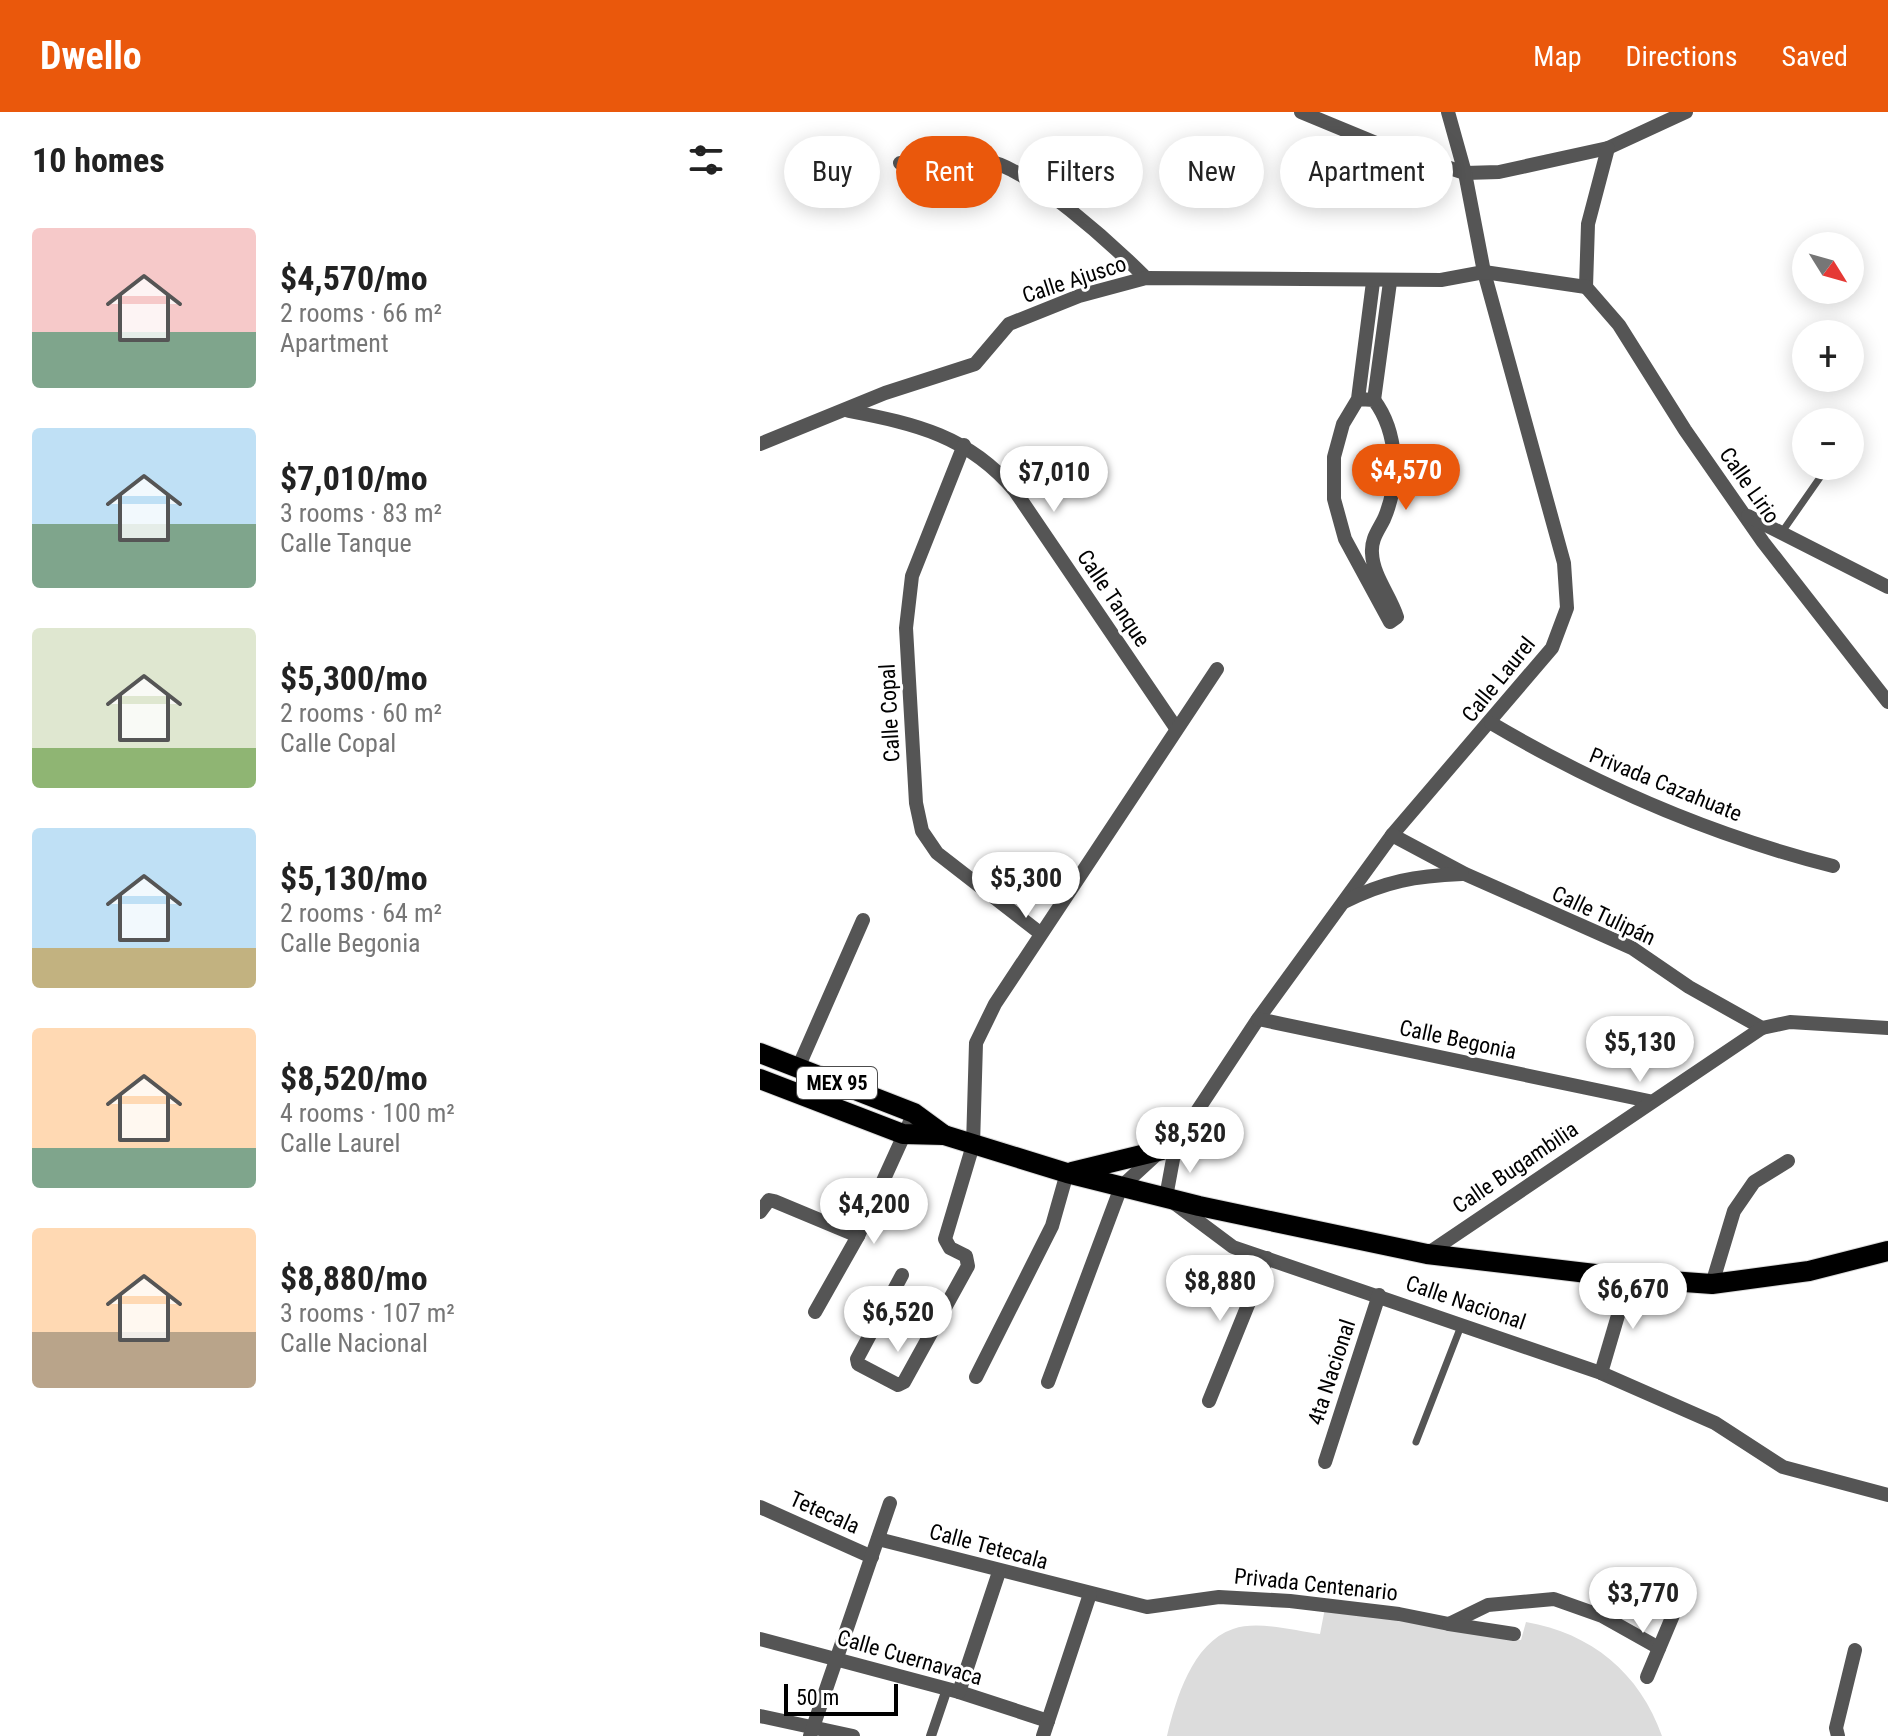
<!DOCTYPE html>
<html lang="en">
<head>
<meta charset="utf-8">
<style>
	:root { --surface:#fff; --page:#f2f2f2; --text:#222; --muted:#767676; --accent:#ea580c }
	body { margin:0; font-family:"Roboto Condensed",sans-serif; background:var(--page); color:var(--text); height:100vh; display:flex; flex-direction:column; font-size:30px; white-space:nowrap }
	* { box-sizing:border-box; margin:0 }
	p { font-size:26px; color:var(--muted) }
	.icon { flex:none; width:44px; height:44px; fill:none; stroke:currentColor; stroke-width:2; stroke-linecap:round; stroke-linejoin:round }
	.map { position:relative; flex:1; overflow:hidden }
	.details { display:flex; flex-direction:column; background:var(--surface); width:760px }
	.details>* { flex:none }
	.top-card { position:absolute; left:24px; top:24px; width:760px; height:72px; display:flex; gap:16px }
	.needle { width:52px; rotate:127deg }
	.buttons { position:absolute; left:1032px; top:120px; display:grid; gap:16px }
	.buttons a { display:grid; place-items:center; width:72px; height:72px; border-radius:50%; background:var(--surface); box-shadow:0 4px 20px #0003; font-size:40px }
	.scale { position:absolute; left:24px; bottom:20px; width:114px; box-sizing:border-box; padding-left:8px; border:4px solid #000; border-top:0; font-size:22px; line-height:28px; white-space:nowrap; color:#000; -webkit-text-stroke:6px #fff; paint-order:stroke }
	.price { position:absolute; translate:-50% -68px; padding:0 18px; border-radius:28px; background:#fff; color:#222; font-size:26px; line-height:52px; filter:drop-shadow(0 2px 4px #0008) }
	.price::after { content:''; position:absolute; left:50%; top:48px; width:24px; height:18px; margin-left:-12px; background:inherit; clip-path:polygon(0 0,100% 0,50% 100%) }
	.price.selected { background:var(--accent); color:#fff }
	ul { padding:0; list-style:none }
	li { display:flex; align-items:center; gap:24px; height:200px; padding:0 32px }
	li span { display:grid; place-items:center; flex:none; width:224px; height:160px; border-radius:8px; color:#555 }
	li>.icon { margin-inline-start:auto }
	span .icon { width:96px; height:96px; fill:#fffc; stroke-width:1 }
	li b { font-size:34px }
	h2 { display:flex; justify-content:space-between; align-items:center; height:96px; padding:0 32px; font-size:34px }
	.chip { padding:0 28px; border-radius:36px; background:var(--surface); box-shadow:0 4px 20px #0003; font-size:28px; line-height:72px }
	.chip.selected { background:var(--accent); color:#fff }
	header { display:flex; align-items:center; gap:48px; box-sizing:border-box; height:112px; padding:0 40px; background:var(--accent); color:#fff }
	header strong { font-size:38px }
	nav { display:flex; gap:44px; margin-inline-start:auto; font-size:28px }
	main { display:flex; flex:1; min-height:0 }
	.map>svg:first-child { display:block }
	.grass { fill:#dcdcdc }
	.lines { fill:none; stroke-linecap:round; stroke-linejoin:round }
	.primary-casing { stroke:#dbdbdb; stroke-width:22 }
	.service { stroke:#555; stroke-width:7 }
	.pedestrian { stroke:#555; stroke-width:10 }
	.minor { stroke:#555; stroke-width:14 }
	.primary { stroke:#000; stroke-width:20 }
	.labels { text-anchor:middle; stroke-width:6; stroke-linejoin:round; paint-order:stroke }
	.shield { fill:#fff; stroke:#4c4c4c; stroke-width:2 }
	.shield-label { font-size:20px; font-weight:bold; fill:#000 }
	.street-label { font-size:22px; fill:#000; stroke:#fff }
</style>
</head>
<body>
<header>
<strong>Dwello</strong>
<nav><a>Map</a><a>Directions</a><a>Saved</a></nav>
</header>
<main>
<section class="details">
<h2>10 homes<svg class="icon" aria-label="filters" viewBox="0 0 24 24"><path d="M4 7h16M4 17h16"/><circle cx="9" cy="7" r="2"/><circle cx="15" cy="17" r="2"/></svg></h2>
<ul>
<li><span style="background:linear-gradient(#f6c9c9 65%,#7fa58c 0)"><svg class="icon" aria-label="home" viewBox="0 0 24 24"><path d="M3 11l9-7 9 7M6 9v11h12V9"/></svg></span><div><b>$4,570/mo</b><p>2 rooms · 66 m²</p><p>Apartment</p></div></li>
<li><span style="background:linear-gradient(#bfe0f5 60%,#7fa58c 0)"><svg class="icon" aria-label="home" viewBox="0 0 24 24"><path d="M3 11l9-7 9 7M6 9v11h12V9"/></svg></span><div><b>$7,010/mo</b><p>3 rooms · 83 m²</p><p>Calle Tanque</p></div></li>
<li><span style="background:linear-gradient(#dfe7d0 75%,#8fb573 0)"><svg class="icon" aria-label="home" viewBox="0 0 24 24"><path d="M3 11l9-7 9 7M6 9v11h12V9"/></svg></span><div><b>$5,300/mo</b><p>2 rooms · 60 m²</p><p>Calle Copal</p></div></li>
<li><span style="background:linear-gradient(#bfe0f5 75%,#c2b280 0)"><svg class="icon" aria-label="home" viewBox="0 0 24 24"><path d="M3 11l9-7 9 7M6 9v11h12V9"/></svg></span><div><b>$5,130/mo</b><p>2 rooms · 64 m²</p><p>Calle Begonia</p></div></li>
<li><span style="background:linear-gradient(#ffd9b3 75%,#7fa58c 0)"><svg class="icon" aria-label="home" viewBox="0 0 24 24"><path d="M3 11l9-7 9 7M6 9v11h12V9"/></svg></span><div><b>$8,520/mo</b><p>4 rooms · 100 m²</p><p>Calle Laurel</p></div></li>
<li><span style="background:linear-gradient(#ffd9b3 65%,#b9a48a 0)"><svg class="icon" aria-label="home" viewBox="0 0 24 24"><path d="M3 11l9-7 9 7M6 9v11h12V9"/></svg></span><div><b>$8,880/mo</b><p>3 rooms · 107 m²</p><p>Calle Nacional</p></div></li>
</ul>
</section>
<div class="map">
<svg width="1128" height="1624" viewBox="0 0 1128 1624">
	<rect width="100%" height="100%" fill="#fff"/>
	<path class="grass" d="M565,1496L761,1528L766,1510C831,1521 880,1561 902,1624H407C416,1587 432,1531 473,1517C498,1508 534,1519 560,1522Z"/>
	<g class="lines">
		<g class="primary-casing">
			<g id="primary">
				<polyline points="0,941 154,1001 184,1023"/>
				<polyline points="0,967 143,1022 184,1023 307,1061 439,1094 667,1142 869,1166 952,1172 1049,1159 1128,1139"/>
				<polyline points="312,1060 402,1038"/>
			</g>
		</g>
		<g class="service">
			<polyline points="1022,420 1068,354"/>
			<polyline points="656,1330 701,1214"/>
		</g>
		<polyline class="pedestrian" points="171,1624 187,1577"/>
		<g class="minor">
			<polyline points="541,0 628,36 705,61 739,60 848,36 926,0"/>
			<polyline points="688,0 705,61 724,160 804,451 807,496 792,536 632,723 498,907 416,1031 406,1085 473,1135 841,1261 955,1311 1023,1355 1128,1383"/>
			<path d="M140,51C168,49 198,44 227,49C268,55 355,135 386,166"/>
			<polyline points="826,175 859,213 925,318 1003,430 1128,590"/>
			<polyline points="826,175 828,112 848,36"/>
			<path d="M598,287L614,288C638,320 640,370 624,407C618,419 611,427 612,441C613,464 630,483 637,505L630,510L585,427L574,387V345L583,312L598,287L613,170"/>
			<polyline points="614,288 630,170"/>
			<path d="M89,299C156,312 209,324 255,379L416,616"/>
			<polyline points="0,332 125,281 215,252 249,212 319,184 386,166 681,168 724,160 826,175"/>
			<polyline points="204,333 152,464 146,516 156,691 162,719 177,741 280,821"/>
			<polyline points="988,404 1128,475"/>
			<path d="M731,611C836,673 954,724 1073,754"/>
			<polyline points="632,723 705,762 872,836 929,875 1002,916"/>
			<path d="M584,790C626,769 655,764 702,762"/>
			<polyline points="498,907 889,989"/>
			<polyline points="38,956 103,808"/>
			<polyline points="0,1100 9,1088 14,1089 98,1124"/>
			<polyline points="667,1142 1002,916 1030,910 1128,916"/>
			<polyline points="142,1163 97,1247 98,1252 138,1273 144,1270 208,1154 206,1144 190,1136 185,1127 213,1033 216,931 235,892 457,557"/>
			<polyline points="952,1172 974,1099 994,1070 1028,1049"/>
			<polyline points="55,1200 98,1124 154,1001"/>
			<polyline points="841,1261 869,1166"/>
			<polyline points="216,1265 292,1114 307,1061"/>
			<polyline points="288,1270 361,1075 398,1041"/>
			<polyline points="449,1289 507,1146"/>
			<polyline points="565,1350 619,1183"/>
			<polyline points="0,1395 112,1445"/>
			<polyline points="118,1427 387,1495 459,1485 530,1489 639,1502 689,1512 728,1493 794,1487 842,1504 899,1536"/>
			<polyline points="689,1512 754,1522"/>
			<polyline points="0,1527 199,1580 288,1609"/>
			<polyline points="887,1565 916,1496"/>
			<polyline points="199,1580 239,1460"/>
			<polyline points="0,1604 93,1624"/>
			<polyline points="50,1624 130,1391"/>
			<polyline points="283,1624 330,1482"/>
			<polyline points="1078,1624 1076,1616 1095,1538"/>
		</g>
		<use href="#primary" class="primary"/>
	</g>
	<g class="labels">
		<rect class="shield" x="37" y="955" width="80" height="32" rx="6"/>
		<g class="shield-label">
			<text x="77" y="978">MEX 95</text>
		</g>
		<g class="street-label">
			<text transform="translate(314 167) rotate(-18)" y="8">Calle Ajusco</text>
			<text transform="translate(990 373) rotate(55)" y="8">Calle Lirio</text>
			<text transform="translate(354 486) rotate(56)" y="8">Calle Tanque</text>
			<text transform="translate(738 567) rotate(-51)" y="8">Calle Laurel</text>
			<text transform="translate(129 601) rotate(-93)" y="8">Calle Copal</text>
			<text transform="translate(906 672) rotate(22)" y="8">Privada Cazahuate</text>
			<text transform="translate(844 803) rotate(25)" y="8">Calle Tulipán</text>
			<text transform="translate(698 927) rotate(12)" y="8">Calle Begonia</text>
			<text transform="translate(755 1055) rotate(-34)" y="8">Calle Bugambilia</text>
			<text transform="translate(706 1190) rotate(19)" y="8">Calle Nacional</text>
			<text transform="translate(571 1260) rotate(-72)" y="8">4ta Nacional</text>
			<text transform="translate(65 1400) rotate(24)" y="8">Tetecala</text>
			<text transform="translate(229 1434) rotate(15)" y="8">Calle Tetecala</text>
			<text transform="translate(556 1472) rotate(6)" y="8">Privada Centenario</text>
			<text transform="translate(150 1545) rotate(16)" y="8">Calle Cuernavaca</text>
		</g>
	</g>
</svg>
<div class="buttons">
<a><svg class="needle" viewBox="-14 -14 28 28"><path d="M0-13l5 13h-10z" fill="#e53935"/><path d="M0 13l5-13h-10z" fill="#767676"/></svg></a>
<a>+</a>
<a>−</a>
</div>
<div class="scale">50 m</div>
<b class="price selected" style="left:646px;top:400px">$4,570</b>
<b class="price" style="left:294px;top:402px">$7,010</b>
<b class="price" style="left:266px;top:808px">$5,300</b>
<b class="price" style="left:880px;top:972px">$5,130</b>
<b class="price" style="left:430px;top:1063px">$8,520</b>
<b class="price" style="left:114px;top:1134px">$4,200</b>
<b class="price" style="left:460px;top:1211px">$8,880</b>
<b class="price" style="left:873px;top:1219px">$6,670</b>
<b class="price" style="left:138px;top:1242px">$6,520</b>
<b class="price" style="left:883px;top:1523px">$3,770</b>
<div class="top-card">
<a class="chip">Buy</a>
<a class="chip selected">Rent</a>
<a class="chip">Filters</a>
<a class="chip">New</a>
<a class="chip">Apartment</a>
</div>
</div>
</main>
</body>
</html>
